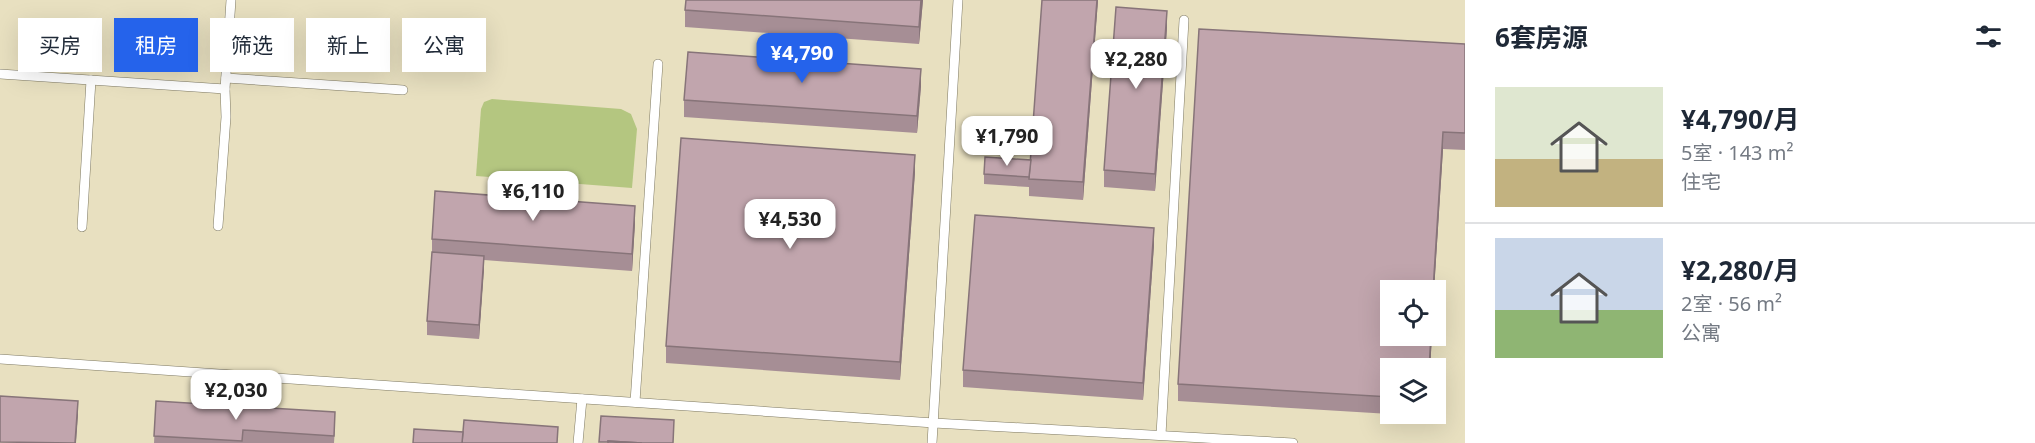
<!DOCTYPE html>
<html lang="zh">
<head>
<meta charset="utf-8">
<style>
	:root { --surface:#fff; --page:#f6f6f7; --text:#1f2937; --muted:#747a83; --line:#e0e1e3; --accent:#2563eb }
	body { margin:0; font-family:"Noto Sans","Noto Sans SC",sans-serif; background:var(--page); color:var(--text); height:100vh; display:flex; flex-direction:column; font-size:22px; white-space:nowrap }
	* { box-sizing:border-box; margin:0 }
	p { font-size:20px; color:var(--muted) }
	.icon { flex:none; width:33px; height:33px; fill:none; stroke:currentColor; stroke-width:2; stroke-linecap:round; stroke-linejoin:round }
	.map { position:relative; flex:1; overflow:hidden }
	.details { display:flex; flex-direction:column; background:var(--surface); width:570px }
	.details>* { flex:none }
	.hud { position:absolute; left:18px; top:18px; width:570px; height:54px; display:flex; gap:12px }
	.tools { position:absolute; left:1380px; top:280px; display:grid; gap:12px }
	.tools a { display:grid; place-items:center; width:66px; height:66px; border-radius:0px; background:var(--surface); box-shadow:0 6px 24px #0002; font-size:30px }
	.price { position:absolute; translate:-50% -51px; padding:0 14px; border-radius:12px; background:#fff; color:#222; font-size:20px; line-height:39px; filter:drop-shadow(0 2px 3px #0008) }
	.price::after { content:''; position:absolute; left:50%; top:36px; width:18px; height:14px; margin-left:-9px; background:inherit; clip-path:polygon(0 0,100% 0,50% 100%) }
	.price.on { background:var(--accent); color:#fff }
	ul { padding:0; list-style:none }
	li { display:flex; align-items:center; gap:18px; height:150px; padding:0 30px }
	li+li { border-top:2px solid var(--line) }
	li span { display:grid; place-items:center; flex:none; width:168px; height:120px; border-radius:0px; color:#555 }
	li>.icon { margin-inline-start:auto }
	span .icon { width:72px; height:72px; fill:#fffc; stroke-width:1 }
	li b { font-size:26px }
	h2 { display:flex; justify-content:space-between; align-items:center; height:72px; padding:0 30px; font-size:26px }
	.pill { padding:0 21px; border-radius:0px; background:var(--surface); box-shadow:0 6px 24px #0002; font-size:21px; line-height:54px }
	.pill.on { background:var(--accent); color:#fff }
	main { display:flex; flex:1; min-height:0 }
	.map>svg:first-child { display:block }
	.built { fill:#e8e0c0; fill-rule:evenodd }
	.green { fill:#b4c680 }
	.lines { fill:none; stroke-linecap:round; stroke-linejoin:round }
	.service-casing { stroke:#7e7962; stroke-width:10 }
	.service { stroke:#fff; stroke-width:9 }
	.wall { fill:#a68e95 }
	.shaded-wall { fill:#877479 }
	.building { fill:#c1a5ad; stroke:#877479; stroke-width:1.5 }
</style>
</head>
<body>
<main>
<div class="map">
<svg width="1465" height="443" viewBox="0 0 1465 443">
	<rect width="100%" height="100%" fill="#f1ebd2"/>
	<path class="built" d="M0,0H1465V443H0ZM1390,291H1436V336H1390ZM1390,369H1436V414H1390Z"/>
	<polygon class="green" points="492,99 621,109 631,114 637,129 632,188 476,176 481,109 484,102"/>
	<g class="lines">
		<g class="service-casing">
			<g id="service">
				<polyline points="0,74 225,89 231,0"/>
				<polyline points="226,78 403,90"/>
				<polyline points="218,226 226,117 225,89"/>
				<polyline points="82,227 91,80"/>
				<polyline points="0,359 934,423 1293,443"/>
				<polyline points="635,402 658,64"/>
				<polyline points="1161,435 1184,20"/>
				<polyline points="578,443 582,399"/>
				<polyline points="932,443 958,0"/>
			</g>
		</g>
		<use href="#service" class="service"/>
	</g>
	<g class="wall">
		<polygon points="923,0 919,44 685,27 685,10"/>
		<polygon points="1098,0 1083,200 1029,196 1029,187 984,184 984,174 1031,160"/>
		<polygon points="1167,28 1155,191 1104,187 1104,170"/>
		<polygon points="1465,44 1465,150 1443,149 1434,291 1390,291 1432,336 1430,369 1390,369 1390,414 1178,401 1178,384"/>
		<polygon points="921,86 917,133 684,117 684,100"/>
		<polygon points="915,172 900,380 666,363 666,346"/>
		<polygon points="635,223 632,271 484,260 479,339 427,335 427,321 432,256 432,239"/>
		<polygon points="1154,245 1143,400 963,387 963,370"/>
		<polygon points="156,401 335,426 334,443 154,443"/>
		<polygon points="1393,414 1427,414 1427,416"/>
	</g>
	<g class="shaded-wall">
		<polygon points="921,0 923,0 919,44 919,27"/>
		<polygon points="1097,0 1098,0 1083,200 1083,182"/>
		<polygon points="1167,11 1167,28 1155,191 1155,174"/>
		<polygon points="921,69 921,86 917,133 917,116"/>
		<polygon points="1443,132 1443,149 1434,291 1433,291"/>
		<polygon points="915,155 915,172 900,380 900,362"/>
		<polygon points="635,206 635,223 632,271 632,254"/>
		<polygon points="1154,228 1154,245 1143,400 1143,383"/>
		<polygon points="484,256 484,270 479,339 479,325"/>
		<polygon points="1431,336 1432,336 1430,369 1429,369"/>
		<polygon points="78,401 78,415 76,443 75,443"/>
	</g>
	<g class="building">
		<polygon points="686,0 921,0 919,27 685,10"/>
		<polygon points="1042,0 1097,0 1083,182 1029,179"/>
		<polygon points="1116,7 1167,11 1155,174 1104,170"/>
		<polygon points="1199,29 1465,44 1465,133 1443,132 1433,291 1390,291 1390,336 1431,336 1429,369 1390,369 1390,397 1178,384"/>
		<polygon points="688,52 921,69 917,116 684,100"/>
		<polygon points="681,138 915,155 900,362 666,346"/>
		<polygon points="985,157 1031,160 1029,177 984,174"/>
		<polygon points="435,191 635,206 632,254 432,239"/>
		<polygon points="975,215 1154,228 1143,383 963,370"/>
		<polygon points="432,252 484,256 479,325 427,321"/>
		<polygon points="0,396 78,401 75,443 0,442"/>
		<polygon points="156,401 335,412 334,436 243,430 242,441 154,436"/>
		<polygon points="601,416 674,420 673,443 642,443 608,441 608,442 599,442"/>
		<polygon points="464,420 558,427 557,443 462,443"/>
		<polygon points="414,429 463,432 462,443 413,443"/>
		<polygon points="608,441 642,443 608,443"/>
	</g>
</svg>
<div class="tools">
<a><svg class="icon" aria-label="locate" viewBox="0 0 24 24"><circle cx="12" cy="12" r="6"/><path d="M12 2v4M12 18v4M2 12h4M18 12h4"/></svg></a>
<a><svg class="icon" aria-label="layers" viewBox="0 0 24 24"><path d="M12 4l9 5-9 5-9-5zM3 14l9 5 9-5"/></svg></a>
</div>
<b class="price on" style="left:802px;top:84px">¥4,790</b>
<b class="price" style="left:1136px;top:90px">¥2,280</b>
<b class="price" style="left:1007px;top:167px">¥1,790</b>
<b class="price" style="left:533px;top:222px">¥6,110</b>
<b class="price" style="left:790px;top:250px">¥4,530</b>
<b class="price" style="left:236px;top:421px">¥2,030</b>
<div class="hud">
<a class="pill">买房</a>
<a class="pill on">租房</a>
<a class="pill">筛选</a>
<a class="pill">新上</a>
<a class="pill">公寓</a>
</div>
</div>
<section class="details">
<h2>6套房源<svg class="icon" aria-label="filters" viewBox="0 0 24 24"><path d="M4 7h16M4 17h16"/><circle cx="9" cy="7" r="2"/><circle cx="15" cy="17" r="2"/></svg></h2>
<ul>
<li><span style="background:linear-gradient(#dfe7d0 60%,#c2b280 0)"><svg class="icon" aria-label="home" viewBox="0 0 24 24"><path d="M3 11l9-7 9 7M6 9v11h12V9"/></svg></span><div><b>¥4,790/月</b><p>5室 · 143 m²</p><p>住宅</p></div></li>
<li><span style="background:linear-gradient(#c9d6e8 60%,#8fb573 0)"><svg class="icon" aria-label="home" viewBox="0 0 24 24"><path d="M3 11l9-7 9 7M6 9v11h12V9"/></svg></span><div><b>¥2,280/月</b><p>2室 · 56 m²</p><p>公寓</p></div></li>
</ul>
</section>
</main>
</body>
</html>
